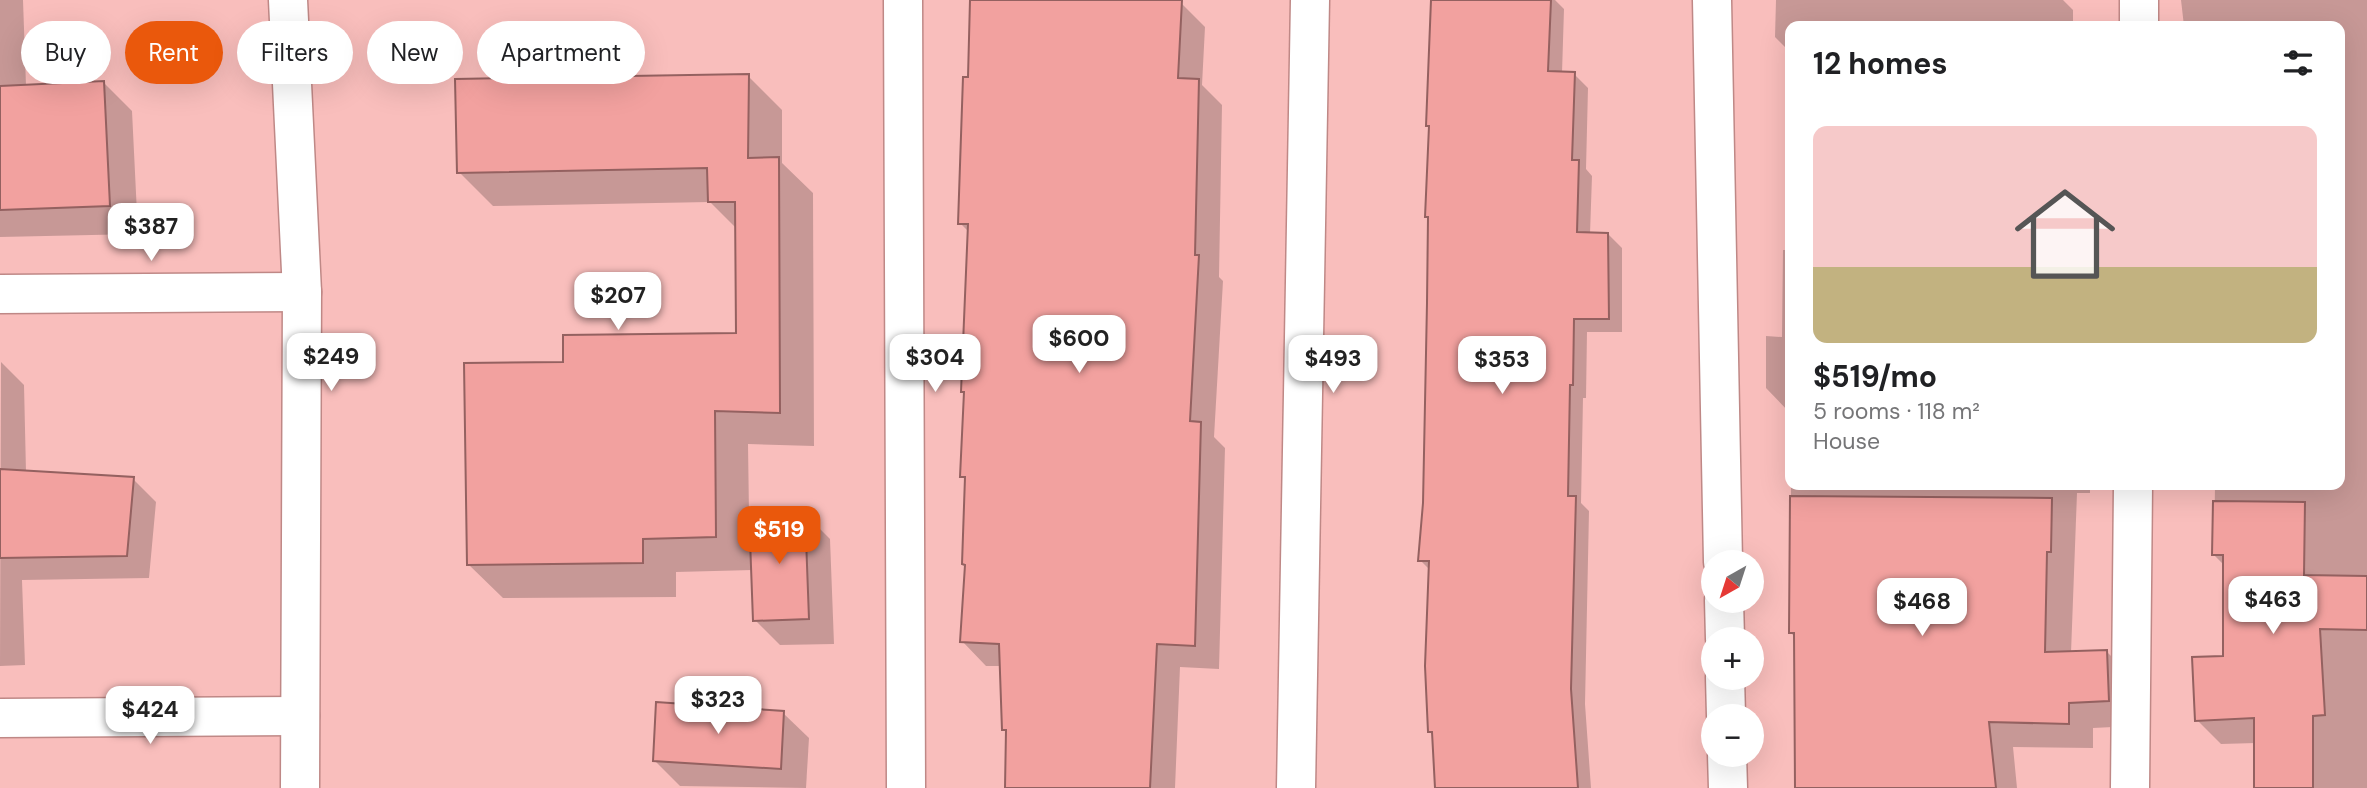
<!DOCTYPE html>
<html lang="en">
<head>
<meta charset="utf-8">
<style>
	:root { --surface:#fff; --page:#f6f6f6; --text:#202124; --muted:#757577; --accent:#ea580c }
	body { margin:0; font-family:"DM Sans",sans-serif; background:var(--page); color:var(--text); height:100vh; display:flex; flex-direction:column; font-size:26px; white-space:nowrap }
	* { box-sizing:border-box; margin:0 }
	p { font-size:23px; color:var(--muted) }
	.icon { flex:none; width:38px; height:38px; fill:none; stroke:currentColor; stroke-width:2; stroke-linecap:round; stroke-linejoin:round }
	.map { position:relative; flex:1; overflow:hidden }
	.details { position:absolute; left:1785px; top:21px; width:560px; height:469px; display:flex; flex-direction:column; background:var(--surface); border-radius:14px; box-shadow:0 7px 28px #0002 }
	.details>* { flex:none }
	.top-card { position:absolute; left:21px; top:21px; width:665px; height:63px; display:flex; gap:14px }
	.needle { width:46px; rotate:219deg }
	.fabs { position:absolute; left:1701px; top:550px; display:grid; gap:14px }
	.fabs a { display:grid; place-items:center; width:63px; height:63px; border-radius:50%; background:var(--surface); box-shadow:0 7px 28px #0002; font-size:35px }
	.price { position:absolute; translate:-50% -60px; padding:0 16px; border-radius:14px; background:#fff; color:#222; font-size:23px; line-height:46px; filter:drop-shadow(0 2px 4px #0008) }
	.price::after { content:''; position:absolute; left:50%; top:42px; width:21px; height:16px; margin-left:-10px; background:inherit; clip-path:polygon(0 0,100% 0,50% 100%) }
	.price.current { background:var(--accent); color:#fff }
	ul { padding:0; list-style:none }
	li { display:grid; align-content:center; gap:14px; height:371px; padding:0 28px }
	li span { display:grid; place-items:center; height:217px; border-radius:14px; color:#555 }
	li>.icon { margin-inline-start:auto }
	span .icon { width:126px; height:126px; fill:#fffc; stroke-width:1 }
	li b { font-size:30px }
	h2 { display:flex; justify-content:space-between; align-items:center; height:84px; padding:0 28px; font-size:30px }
	.chip { padding:0 24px; border-radius:32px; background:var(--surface); box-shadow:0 7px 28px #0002; font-size:24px; line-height:63px }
	.chip.current { background:var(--accent); color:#fff }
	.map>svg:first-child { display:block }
	.shadow { fill:#0003 }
	.building { fill:#f2a19f; stroke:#946160; stroke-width:2 }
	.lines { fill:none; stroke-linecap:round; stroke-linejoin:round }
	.street-casing { stroke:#bf8886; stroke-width:41 }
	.secondary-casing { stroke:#bf8886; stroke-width:41 }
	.street { stroke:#fff; stroke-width:38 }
	.secondary { stroke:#fff; stroke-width:38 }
</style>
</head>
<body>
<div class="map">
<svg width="2367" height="788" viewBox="0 0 2367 788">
	<rect width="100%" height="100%" fill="#f9bebc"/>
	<g class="shadow">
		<polygon points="0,0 23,0 26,86 104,83 132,111 138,234 0,237"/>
		<polygon points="972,0 1181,3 1205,27 1202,85 1222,105 1219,277 1223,281 1214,437 1225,448 1219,669 1180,667 1175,788 1007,788 1008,734 1003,729 1001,666 986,666 962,641 966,567 964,564 966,481 962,476 965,394 963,391 969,232 960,223"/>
		<polygon points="1433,0 1555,0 1564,9 1562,73 1574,74 1588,88 1586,169 1592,176 1590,234 1608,234 1622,248 1622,332 1587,332 1586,398 1583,398 1581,503 1589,511 1585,704 1591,788 1436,788 1434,736 1429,731 1430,570 1420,560 1424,503 1430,128 1428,125"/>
		<polygon points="1776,0 2063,0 2073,10 2073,26 1790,26 1790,52 1775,37"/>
		<polygon points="2181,0 2367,0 2367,788 2256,788 2256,743 2221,744 2197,720 2224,657 2224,565 2214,555 2215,485 2340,485 2340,26 2184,26"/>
		<polygon points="748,76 782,110 782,163 813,193 814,446 748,444 749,514 804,513 830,539 834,644 780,645 755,620 753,570 676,572 676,597 503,598 468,564 565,364 737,335 737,229 710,202 493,206 459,172"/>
		<polygon points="1783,250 1790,250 1790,413 1766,388 1766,336 1782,337"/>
		<polygon points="1,362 24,385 26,472 133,479 156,502 149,578 22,580 25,665 0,666"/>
		<polygon points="1791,485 2090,485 2090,493 2077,493 2071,653 2107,652 2132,677 2133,726 2093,728 2093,748 2013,747 2017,788 1798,788 1796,638 1790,632"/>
		<polygon points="783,713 809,738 806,788 680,786 655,761"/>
	</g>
	<g class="building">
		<polygon points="970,0 1182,0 1178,78 1199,79 1195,255 1199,255 1190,421 1201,422 1195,646 1157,644 1150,788 1005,788 1006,730 1002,730 999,644 960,642 965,565 962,564 965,477 960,477 964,392 961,392 968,224 958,224 963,77 968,77"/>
		<polygon points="1431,0 1551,0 1548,71 1575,72 1572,160 1579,160 1577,232 1608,233 1609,319 1574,319 1573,385 1570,385 1568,496 1576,496 1571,689 1578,788 1435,788 1432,732 1428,732 1425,666 1429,561 1418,561 1423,503 1427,303 1428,217 1425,217 1429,126 1426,126"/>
		<polygon points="749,74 748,158 779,157 780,413 715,411 716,537 643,539 643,563 467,565 464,363 563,362 563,335 736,333 735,202 708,202 707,168 457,173 455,79"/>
		<polygon points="104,81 110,206 0,210 0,86"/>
		<polygon points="0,469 134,477 127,556 0,558"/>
		<polygon points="1790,496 2052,498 2051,552 2047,552 2045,652 2107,650 2109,701 2069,703 2069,724 1989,722 1996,788 1795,788 1794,633 1789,633"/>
		<polygon points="2213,501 2305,502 2304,575 2367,576 2367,630 2320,629 2325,715 2313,716 2313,788 2254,788 2254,718 2195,721 2192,657 2223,656 2223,555 2212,555"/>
		<polygon points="805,511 809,619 753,621 749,512"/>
		<polygon points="656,702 784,711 781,769 653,761"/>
	</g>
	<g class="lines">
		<g class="street-casing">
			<g id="street">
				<polyline points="903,0 906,788"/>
				<polyline points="1712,0 1723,562"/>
				<polyline points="2139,26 2139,0"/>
				<polyline points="0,294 302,292"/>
				<polyline points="1724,600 1725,639"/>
				<polyline points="1725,677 1726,716"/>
				<polyline points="0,718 300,716"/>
				<polyline points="1727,754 1728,788"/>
				<polyline points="1296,788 1310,0"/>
				<polyline points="2130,788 2133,485"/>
			</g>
		</g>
		<g class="secondary-casing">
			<polyline id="secondary" points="288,0 302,292 300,788"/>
		</g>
		<use href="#street" class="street"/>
		<use href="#secondary" class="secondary"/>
	</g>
</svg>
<div class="fabs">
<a><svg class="needle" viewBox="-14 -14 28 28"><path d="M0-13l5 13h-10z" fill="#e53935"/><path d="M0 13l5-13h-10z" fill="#757577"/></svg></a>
<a>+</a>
<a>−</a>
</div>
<b class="price" style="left:151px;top:263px">$387</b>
<b class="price" style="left:618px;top:332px">$207</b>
<b class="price" style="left:1079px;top:375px">$600</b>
<b class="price" style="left:331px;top:393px">$249</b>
<b class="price" style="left:935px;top:394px">$304</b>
<b class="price" style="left:1333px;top:395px">$493</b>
<b class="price" style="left:1502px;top:396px">$353</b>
<b class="price current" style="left:779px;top:566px">$519</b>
<b class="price" style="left:2273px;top:636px">$463</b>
<b class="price" style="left:1922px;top:638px">$468</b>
<b class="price" style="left:718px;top:736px">$323</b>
<b class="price" style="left:150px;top:746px">$424</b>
<div class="top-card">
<a class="chip">Buy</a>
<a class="chip current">Rent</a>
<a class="chip">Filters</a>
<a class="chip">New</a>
<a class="chip">Apartment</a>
</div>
<section class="details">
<h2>12 homes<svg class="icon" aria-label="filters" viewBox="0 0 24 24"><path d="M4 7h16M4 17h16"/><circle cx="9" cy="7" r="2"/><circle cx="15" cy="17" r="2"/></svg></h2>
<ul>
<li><span style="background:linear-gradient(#f6c9c9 65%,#c2b280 0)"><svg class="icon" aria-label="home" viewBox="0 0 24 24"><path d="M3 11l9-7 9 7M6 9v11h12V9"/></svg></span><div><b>$519/mo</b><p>5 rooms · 118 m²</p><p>House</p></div></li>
</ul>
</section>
</div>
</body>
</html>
